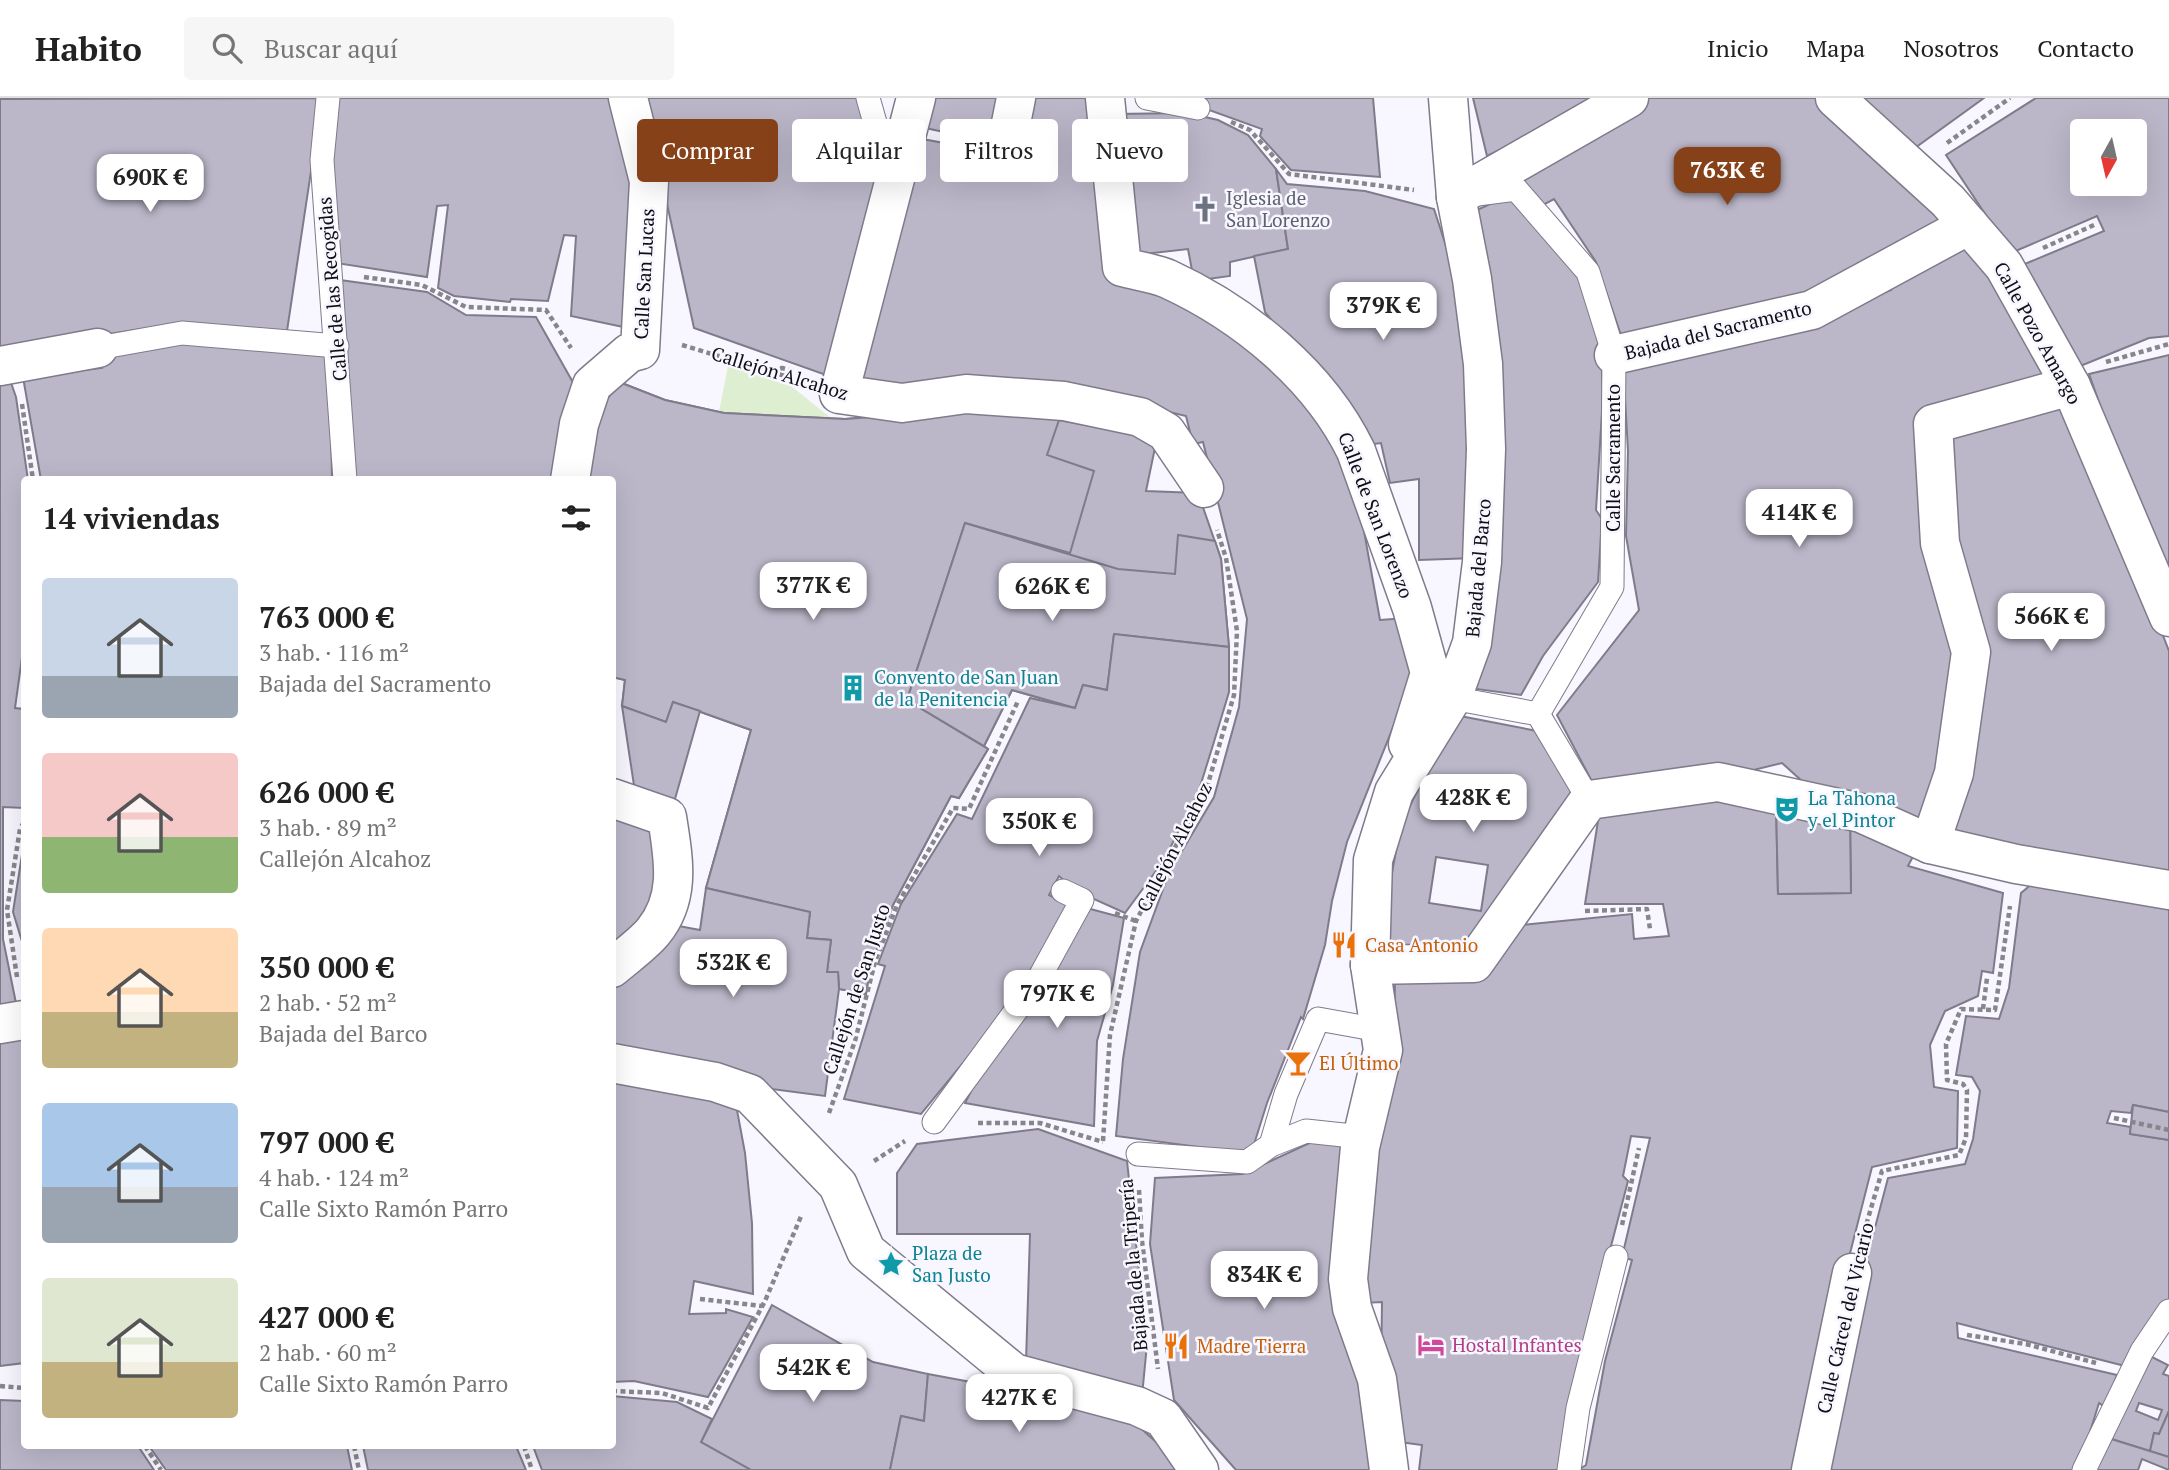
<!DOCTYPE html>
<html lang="es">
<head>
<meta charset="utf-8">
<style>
	:root { --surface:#fff; --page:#f6f6f6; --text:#222; --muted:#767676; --line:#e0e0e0; --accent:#864119 }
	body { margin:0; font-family:"PT Serif",serif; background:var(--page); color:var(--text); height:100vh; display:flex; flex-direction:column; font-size:26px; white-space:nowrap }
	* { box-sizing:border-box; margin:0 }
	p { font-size:23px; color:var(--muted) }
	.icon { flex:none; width:38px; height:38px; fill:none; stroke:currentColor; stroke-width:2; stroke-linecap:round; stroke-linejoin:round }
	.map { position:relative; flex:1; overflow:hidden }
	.details { position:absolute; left:21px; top:378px; width:595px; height:973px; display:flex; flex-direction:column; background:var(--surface); border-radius:7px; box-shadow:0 7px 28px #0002 }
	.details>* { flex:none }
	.guide { position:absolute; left:637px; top:21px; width:665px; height:63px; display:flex; gap:14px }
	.needle { width:46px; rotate:188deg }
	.buttons { position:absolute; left:2070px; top:21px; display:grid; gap:14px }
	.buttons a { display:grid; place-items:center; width:77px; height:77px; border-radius:7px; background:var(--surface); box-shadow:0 7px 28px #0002; font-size:35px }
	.price { position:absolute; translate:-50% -60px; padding:0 16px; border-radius:14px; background:#fff; color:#222; font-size:23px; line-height:46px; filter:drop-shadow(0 2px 4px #0008) }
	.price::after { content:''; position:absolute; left:50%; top:42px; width:21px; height:16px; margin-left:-10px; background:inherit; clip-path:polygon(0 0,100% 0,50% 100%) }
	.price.current { background:var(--accent); color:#fff }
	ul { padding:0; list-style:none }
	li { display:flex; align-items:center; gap:21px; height:175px; padding:0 21px }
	li span { display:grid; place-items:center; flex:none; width:196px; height:140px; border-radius:7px; color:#555 }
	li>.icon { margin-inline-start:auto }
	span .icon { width:84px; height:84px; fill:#fffc; stroke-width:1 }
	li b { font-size:30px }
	h2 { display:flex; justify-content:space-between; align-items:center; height:84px; padding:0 21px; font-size:30px }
	.tag { padding:0 24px; border-radius:7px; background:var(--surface); box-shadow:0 7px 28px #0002; font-size:24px; line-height:63px }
	.tag.current { background:var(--accent); color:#fff }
	header { display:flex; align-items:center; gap:42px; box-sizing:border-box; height:98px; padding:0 35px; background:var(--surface); border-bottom:2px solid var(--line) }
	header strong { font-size:33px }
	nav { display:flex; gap:38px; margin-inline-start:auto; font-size:24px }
	.search { width:490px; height:63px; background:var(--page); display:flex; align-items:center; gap:18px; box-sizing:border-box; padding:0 24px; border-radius:7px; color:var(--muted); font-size:26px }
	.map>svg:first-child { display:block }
	.green { fill:#deefd1 }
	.building { fill:#bbb7c9; stroke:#7f7b8b; stroke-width:2; fill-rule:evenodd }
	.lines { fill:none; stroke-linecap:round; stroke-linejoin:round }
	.lane-casing { stroke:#7f7b8b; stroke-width:25 }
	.street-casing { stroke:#7f7b8b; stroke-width:41 }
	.path { stroke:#88868d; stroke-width:4.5; stroke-dasharray:5 3.5; stroke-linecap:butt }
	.lane { stroke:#fff; stroke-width:23 }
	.street { stroke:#fff; stroke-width:38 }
	.labels { text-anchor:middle; stroke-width:5; stroke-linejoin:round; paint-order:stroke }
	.worship-label { font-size:19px; fill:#5b616d; stroke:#f8f6fe; text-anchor:start }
	.street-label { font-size:19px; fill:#0f0e14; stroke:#f8f6fe }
	.culture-label { font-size:19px; fill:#0d838f; stroke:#f8f6fe; text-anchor:start }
	.food-label { font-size:19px; fill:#c56008; stroke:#f8f6fe; text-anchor:start }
	.hotel-label { font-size:19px; fill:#b23c85; stroke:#f8f6fe; text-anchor:start }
</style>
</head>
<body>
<header>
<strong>Habito</strong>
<div class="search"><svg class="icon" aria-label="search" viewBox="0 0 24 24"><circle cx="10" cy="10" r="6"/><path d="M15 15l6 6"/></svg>Buscar aquí</div>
<nav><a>Inicio</a><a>Mapa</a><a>Nosotros</a><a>Contacto</a></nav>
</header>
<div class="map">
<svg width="2169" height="1372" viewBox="0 0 2169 1372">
	<rect width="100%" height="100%" fill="#f8f6fe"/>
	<polygon class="green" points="728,268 791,288 831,320 719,314"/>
	<g class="building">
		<polygon points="322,0 287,233 161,228 12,251 0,250 0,1"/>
		<polygon points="335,0 611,0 632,59 628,230 571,218 576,138 564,137 548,203 511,201 510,204 454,198 438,190 448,107 437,108 427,179 336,165 330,66"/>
		<polygon points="644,0 858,0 884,82 826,277 694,230"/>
		<polygon points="923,0 1000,0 990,44 916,28"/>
		<polygon points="1031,0 1084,0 1099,6 1109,175 1162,189 1293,282 1351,361 1380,522 1407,520 1420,562 1347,744 1332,803 1325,847 1303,921 1301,919 1267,1005 1251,1056 1116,1038 1123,961 1140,854 1169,775 1214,699 1239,609 1247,521 1203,344 1193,346 1186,318 1056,286 903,295 852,284 917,40 1018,59"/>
		<polygon points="1176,0 1373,0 1380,79 1291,72 1260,38 1262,31"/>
		<polygon points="1473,0 1608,0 1487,58"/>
		<polygon points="1644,0 1825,0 1949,127 1812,203 1624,246 1596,164 1554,101 1543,107 1513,70"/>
		<polygon points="1851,0 1984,0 1908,55"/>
		<path d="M2036,0H2169V238L2149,240L2073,271L2020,168L2104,133L2097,118L2011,155L1946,57ZM2082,33H2135V86H2082Z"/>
		<polygon points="1187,15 1218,22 1248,37 1276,71 1288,151 1230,164 1230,178 1194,183 1188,151 1135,157 1114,16"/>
		<polygon points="1276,71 1287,86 1365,93 1434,111 1459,188 1479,405 1475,460 1419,462 1419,381 1390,385 1381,345 1358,348 1317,279 1265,214 1254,158 1288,151"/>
		<polygon points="1513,95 1579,174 1601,255 1603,297 1596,412 1602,421 1598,484 1543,558 1521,597 1469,590 1473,114"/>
		<polygon points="1966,140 2053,282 1923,319 1964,555 1920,732 1822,701 1782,665 1733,677 1597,693 1557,617 1639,512 1626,438 1628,353 1623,265 1815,223 1891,192 1888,185"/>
		<polygon points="340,182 427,194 466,217 536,219 575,288 559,382 350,382"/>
		<polygon points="186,242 330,259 332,382 41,382 23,279 102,270 100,260"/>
		<polygon points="2169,257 2169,501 2089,276"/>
		<polygon points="0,279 10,282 16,299 28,382 24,382 24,545 15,610 24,611 24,710 3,709 3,841 18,915 0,919"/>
		<polygon points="619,284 665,302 724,315 845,321 993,310 1157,340 1146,393 1198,395 1221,461 1229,549 1114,536 1107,592 1083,587 1075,610 1012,592 984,648 988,651 959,700 951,698 893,807 870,870 866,896 839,891 838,874 827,874 831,842 807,840 810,814 706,790 751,632 673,604 666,624 622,608 625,582 612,579 612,382 580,382 587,331"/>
		<polygon points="619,284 665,302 724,315 845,321 993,310 1059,322 1047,357 1094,373 1070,455 965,425 907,602 988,651 959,700 951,698 893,807 870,870 866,896 839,891 838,874 827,874 831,842 807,840 810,814 706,790 751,632 673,604 666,624 622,608 625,582 612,579 612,382 580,382 587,331"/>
		<polygon points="2060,301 2133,461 2169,553 2169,777 1943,742 1959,675 1942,331"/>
		<polygon points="965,425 1118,471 1175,476 1178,437 1215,443 1221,461 1229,549 1114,536 1107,592 1083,587 1075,610 1012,592 984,648 907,602"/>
		<polygon points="1114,536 1229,549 1229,594 1213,647 1198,695 1164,762 1125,815 1076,793 1059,778 1049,797 1070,808 1033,880 921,1016 844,1001 885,868 878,866 901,806 957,716 972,721 1030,600 1075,610 1083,587 1107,592"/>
		<polygon points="673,604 700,613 673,708 635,694 622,608 666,624"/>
		<path d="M1455,617L1537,633L1578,700L1473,854L1379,845L1401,726ZM1436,759L1488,767L1481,813L1429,805Z"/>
		<polygon points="1711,693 1776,705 1778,796 1851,795 1850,722 1918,749 1908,768 2003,795 1993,875 1982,873 1978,898 1945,913 1930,947 1934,989 1958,993 1957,1050 1872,1069 1845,1175 1803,1372 1578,1372 1586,1367 1605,1263 1632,1162 1622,1159 1650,1040 1631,1038 1623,1078 1628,1083 1569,1309 1562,1372 1419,1372 1422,1347 1400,1344 1381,1278 1382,1204 1363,1205 1359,1159 1394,954 1395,879 1502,829 1632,816 1634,841 1669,838 1663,806 1585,806 1600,710"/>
		<polygon points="1776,705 1850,722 1851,795 1778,796"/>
		<polygon points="612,713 654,723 662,769 650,829 612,857"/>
		<polygon points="24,744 24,850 13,814"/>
		<polygon points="2039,780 2169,800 2169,1014 2133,1007 2131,1015 2111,1013 2107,1025 2131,1029 2130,1036 2169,1042 2169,1203 2129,1269 1957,1225 1958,1240 2117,1277 2105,1309 2099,1305 2078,1372 1824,1372 1846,1240 1888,1080 1965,1066 1973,1041 1980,993 1972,979 1956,977 1966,918 1999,921 2009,890 2021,795"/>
		<polygon points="706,790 810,814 807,840 831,842 827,874 838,874 839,891 825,998 756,989 612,960 612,886 679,828 700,832"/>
		<polygon points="1083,809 1124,820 1113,887 1097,943 1094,1028 965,1005 989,958"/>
		<polygon points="24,930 24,1265 0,1268 0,933"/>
		<polygon points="612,972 734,996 745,1055 752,1125 753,1196 694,1183 689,1216 726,1215 726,1211 753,1219 708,1299 634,1283 612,1284"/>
		<polygon points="2133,1007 2169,1014 2169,1042 2130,1036"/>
		<polygon points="1038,1031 1127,1063 1147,1246 1142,1298 1026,1264 1030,1136 897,1136 897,1075 917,1046"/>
		<polygon points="1316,1042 1351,1045 1348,1239 1378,1372 1236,1372 1174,1302 1150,1146 1155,1080 1243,1076"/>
		<polygon points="772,1207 873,1264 928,1276 924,1323 901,1318 890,1372 751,1372 701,1344"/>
		<path d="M2146,1256L2168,1267L2163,1276L2169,1278V1313L2159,1336L2154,1335L2150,1353L2108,1340ZM2139,1305L2162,1312L2158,1322L2136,1313Z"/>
		<polygon points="928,1276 1057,1300 1127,1318 1165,1352 1179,1372 890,1372 901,1318 924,1323"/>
		<polygon points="612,1298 677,1304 712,1321 701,1344 751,1372 542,1372 533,1348 612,1348"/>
		<polygon points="0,1302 24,1303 24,1348 138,1348 154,1372 0,1372"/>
		<polygon points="2169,1313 2169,1359 2150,1353 2154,1335 2159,1336"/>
		<polygon points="2108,1340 2169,1359 2169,1372 2142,1361 2138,1372 2093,1372"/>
		<polygon points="149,1348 347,1348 352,1372 166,1372"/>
		<polygon points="363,1348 516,1348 526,1372 368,1372"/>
	</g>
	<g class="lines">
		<g class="lane-casing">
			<g id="lane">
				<polyline points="328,0 322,62 345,382"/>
				<polyline points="868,0 891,81"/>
				<polyline points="1147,0 1198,10"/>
				<polyline points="1477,96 1516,91 1588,174 1614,257 1612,489 1538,616"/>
				<polyline points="98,250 182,235 337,248"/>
				<polyline points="1452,600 1538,616 1589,702"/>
				<polyline points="934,1024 1037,884 1082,802 1063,793"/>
				<polyline points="1271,1047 1286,996 1318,921 1379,932"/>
				<polyline points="1138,1056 1247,1064 1271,1047 1306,1033 1362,1039"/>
				<polyline points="1569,1372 1578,1310 1616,1159"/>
				<polyline points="2084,1372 2142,1253 2169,1213"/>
			</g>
		</g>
		<g class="street-casing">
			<g id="street">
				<polyline points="916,0 839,296 902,305 966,296 1064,303 1140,319 1166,334 1204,390"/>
				<path d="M1105,0L1122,169C1137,173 1154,175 1168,181C1244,216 1319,277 1356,353L1412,510L1430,575L1408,646"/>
				<polyline points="1835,0 1948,103 2004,168 2071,288 2169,519"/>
				<polyline points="1006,50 1016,0"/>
				<polyline points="1456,99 1629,0"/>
				<polyline points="1614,257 1812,212 1969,127"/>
				<polyline points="0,268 98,250"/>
				<polyline points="570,382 579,326 592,287 629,255 640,252 649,83 628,0"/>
				<path d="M612,700L667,719C673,759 682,799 653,834C642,847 626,858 612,870"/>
				<polyline points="1930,746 1954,675 1971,554 1940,445 1933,326 2071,288"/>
				<polyline points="1370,867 1474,865 1589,702 1718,684 1861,715 1930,746 2016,766 2169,792"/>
				<polyline points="0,926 24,922"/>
				<polyline points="612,965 715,984 750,996 838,1087 866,1153 1014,1275 1137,1308 1163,1320 1199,1372"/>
				<polyline points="1389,1372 1377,1281 1352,1210 1348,1181 1360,1049 1383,952 1370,867 1373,762 1394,694 1452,600 1472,545 1482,464 1486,351 1483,266 1472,181 1456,99 1448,0"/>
				<polyline points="1811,1372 1852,1175"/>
			</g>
		</g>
		<g class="path">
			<polyline points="1231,24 1250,32 1289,76 1414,92"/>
			<polyline points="1947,45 2010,0"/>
			<polyline points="2043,150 2094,127"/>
			<polyline points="364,179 422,187 466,209 546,212 571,250"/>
			<polyline points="682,247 798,282"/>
			<polyline points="2106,264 2169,246"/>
			<polyline points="772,273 782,270 801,275"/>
			<polyline points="22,306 33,382"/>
			<polyline points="1585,813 1647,811 1650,831"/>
			<polyline points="1115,815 1136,823"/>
			<polyline points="17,879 7,812 20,731 24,724"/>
			<polyline points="1983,911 1987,880"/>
			<polyline points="829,1015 855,943 875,864 897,807 953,710 969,711 1018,603"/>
			<polyline points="2114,1020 2169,1032"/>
			<polyline points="978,1025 1040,1025 1103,1044"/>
			<polyline points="1103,1043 1110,937 1136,823 1207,689 1234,597 1237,533 1226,460 1217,432"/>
			<polyline points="874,1063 905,1043"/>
			<polyline points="1139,1092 1142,1143 1158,1271"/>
			<polyline points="1622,1127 1639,1050"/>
			<polyline points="1864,1134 1882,1073 1959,1057 1966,1040 1967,992 1963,986 1947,982 1946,946 1961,911 1995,912 2010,808"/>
			<polyline points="700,1201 762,1208"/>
			<polyline points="1967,1237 2026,1246 2096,1265"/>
			<polyline points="0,1288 24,1290"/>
			<polyline points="612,1293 662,1295 708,1310 765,1203 802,1116"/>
			<polyline points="145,1348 161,1372"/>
			<polyline points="354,1348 359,1372"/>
			<polyline points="524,1348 532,1372"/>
		</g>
		<use href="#lane" class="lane"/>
		<use href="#street" class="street"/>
	</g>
	<defs>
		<g id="church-bare" transform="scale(2.1)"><path d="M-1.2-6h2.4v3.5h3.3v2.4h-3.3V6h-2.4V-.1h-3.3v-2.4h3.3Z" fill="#6b7280" stroke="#f8f6fe" stroke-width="2.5" paint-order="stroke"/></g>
		<g id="building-bare" transform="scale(2.1)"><path d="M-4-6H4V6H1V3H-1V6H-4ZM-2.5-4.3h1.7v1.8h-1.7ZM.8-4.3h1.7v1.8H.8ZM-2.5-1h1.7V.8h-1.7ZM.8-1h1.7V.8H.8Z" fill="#0f9aa8" stroke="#f8f6fe" stroke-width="2.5" paint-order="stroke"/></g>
		<g id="theatre-bare" transform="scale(2.1)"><path d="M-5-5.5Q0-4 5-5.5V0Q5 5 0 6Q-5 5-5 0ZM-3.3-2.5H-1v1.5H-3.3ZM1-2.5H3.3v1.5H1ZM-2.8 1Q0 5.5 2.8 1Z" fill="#0f9aa8" stroke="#f8f6fe" stroke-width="2.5" paint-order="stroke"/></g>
		<g id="restaurant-bare" transform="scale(2.1)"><path d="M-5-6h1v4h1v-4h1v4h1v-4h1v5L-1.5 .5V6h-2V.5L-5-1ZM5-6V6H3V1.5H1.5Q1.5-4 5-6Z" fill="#e8710a" stroke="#f8f6fe" stroke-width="2.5" paint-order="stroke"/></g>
		<g id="bar-bare" transform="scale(2.1)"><path d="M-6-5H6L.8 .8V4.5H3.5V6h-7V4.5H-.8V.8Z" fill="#e8710a" stroke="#f8f6fe" stroke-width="2.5" paint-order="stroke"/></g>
		<g id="sight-bare" transform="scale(2.1)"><path d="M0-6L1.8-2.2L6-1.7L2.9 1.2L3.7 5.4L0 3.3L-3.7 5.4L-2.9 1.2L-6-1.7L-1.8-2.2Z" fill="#0f9aa8" stroke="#f8f6fe" stroke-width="2.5" paint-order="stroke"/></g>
		<g id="hotel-bare" transform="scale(2.1)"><path d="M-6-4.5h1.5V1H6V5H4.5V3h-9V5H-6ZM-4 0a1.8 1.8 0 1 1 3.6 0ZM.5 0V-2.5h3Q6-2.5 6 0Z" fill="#d1479c" stroke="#f8f6fe" stroke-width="2.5" paint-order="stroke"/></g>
	</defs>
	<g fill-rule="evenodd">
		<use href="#church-bare" x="1205" y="111"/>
		<use href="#building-bare" x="853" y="590"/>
		<use href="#theatre-bare" x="1787" y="711"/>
		<use href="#restaurant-bare" x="1344" y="847"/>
		<use href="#bar-bare" x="1298" y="965"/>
		<use href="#sight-bare" x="891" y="1166"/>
		<use href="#hotel-bare" x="1431" y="1247"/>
		<use href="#restaurant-bare" x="1176" y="1248"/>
	</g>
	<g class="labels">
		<g class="worship-label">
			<text x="1226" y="107">Iglesia de<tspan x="1226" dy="22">San Lorenzo</tspan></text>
		</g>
		<g class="street-label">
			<text transform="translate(644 176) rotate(-87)" y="7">Calle San Lucas</text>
			<text transform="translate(332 191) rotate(-95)" y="7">Calle de las Recogidas</text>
			<text transform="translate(1718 232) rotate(-14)" y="7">Bajada del Sacramento</text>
			<text transform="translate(2038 235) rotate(61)" y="7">Calle Pozo Amargo</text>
			<text transform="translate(780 275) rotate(17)" y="7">Callejón Alcahoz</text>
			<text transform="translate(1613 360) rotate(-90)" y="7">Calle Sacramento</text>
			<text transform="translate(1376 417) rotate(69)" y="7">Calle de San Lorenzo</text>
			<text transform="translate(1478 470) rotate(-85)" y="7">Bajada del Barco</text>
			<text transform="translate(1174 749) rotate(-63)" y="7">Callejón Alcahoz</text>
			<text transform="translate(856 891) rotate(-72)" y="7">Callejón de San Justo</text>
			<text transform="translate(1133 1167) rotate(-95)" y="7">Bajada de la Tripería</text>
			<text transform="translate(1845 1220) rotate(-77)" y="7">Calle Cárcel del Vicario</text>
		</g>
		<g class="culture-label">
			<text x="874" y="586">Convento de San Juan<tspan x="874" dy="22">de la Penitencia</tspan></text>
			<text x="1808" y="707">La Tahona<tspan x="1808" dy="22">y el Pintor</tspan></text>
			<text x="912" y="1162">Plaza de<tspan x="912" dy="22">San Justo</tspan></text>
		</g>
		<g class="food-label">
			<text x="1365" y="854">Casa Antonio</text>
			<text x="1319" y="972">El Último</text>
			<text x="1197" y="1255">Madre Tierra</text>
		</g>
		<g class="hotel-label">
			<text x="1452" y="1254">Hostal Infantes</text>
		</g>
	</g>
</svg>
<div class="buttons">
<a><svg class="needle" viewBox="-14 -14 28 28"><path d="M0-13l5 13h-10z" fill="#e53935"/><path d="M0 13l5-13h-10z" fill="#767676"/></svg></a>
</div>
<b class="price current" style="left:1727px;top:109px">763K €</b>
<b class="price" style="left:150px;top:116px">690K €</b>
<b class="price" style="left:1383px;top:244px">379K €</b>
<b class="price" style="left:1799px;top:451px">414K €</b>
<b class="price" style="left:813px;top:524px">377K €</b>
<b class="price" style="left:1052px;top:525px">626K €</b>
<b class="price" style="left:2051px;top:555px">566K €</b>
<b class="price" style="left:1473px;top:736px">428K €</b>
<b class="price" style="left:1039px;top:760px">350K €</b>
<b class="price" style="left:733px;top:901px">532K €</b>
<b class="price" style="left:1057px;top:932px">797K €</b>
<b class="price" style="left:1264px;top:1213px">834K €</b>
<b class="price" style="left:813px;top:1306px">542K €</b>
<b class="price" style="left:1019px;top:1336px">427K €</b>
<div class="guide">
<a class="tag current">Comprar</a>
<a class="tag">Alquilar</a>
<a class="tag">Filtros</a>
<a class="tag">Nuevo</a>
</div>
<section class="details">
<h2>14 viviendas<svg class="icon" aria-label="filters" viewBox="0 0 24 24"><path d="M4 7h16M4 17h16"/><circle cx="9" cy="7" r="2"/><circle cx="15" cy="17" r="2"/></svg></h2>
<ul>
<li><span style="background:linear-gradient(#c9d6e8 70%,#9aa5b1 0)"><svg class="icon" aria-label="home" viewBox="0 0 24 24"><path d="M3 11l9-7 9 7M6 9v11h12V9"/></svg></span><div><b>763 000 €</b><p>3 hab. · 116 m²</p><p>Bajada del Sacramento</p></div></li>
<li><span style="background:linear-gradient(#f6c9c9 60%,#8fb573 0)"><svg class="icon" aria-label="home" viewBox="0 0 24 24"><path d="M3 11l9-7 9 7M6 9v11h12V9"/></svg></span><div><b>626 000 €</b><p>3 hab. · 89 m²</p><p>Callejón Alcahoz</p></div></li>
<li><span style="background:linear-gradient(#ffd9b3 60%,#c2b280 0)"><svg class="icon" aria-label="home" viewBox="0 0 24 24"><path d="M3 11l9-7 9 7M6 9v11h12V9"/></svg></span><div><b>350 000 €</b><p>2 hab. · 52 m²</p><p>Bajada del Barco</p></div></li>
<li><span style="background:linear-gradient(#a9c7e8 60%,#9aa5b1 0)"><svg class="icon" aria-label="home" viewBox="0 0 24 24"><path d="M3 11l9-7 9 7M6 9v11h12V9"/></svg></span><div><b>797 000 €</b><p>4 hab. · 124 m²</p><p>Calle Sixto Ramón Parro</p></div></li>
<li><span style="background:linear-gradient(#dfe7d0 60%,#c2b280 0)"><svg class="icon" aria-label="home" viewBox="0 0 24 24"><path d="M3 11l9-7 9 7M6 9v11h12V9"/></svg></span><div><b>427 000 €</b><p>2 hab. · 60 m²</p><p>Calle Sixto Ramón Parro</p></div></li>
</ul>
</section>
</div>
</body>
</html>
